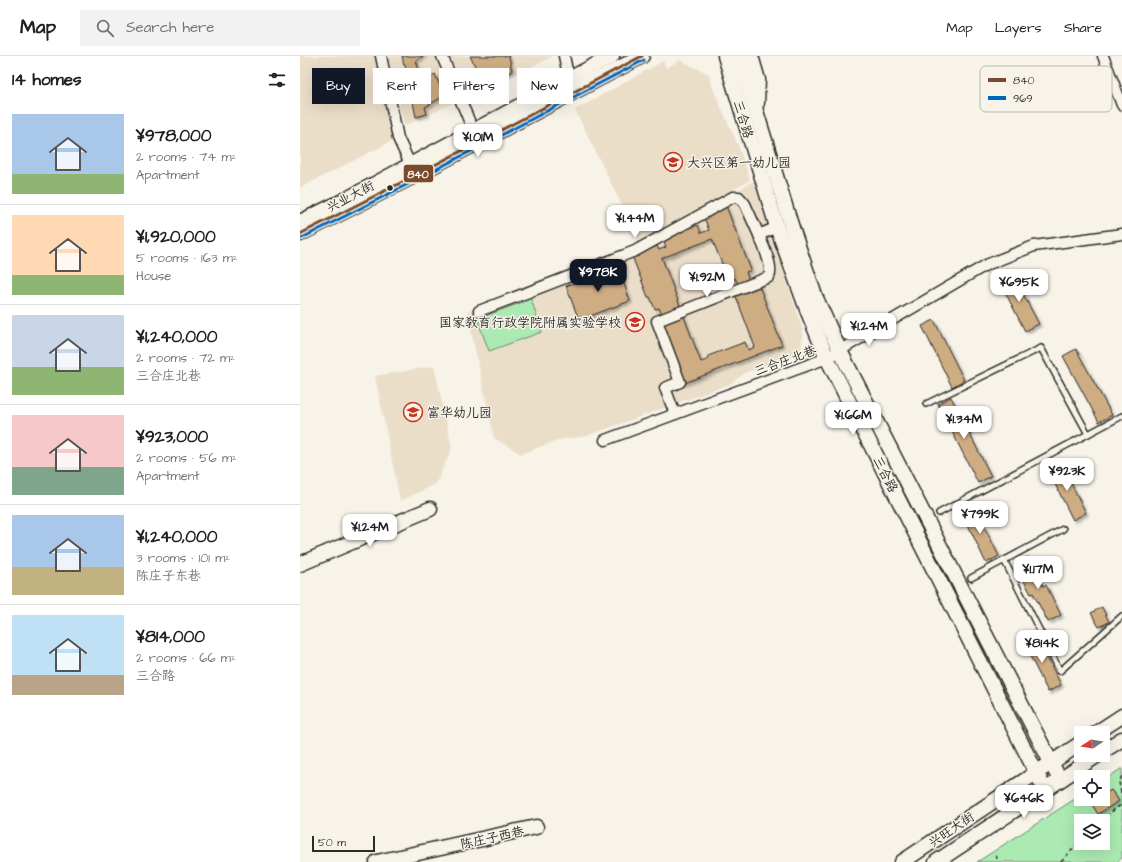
<!DOCTYPE html>
<html lang="en">
<head>
<meta charset="utf-8">
<style>
	:root { --surface:#fff; --page:#f2f2f2; --text:#202124; --muted:#757577; --line:#e0e0e0; --accent:#111827 }
	body { margin:0; font-family:"Architects Daughter","LXGW WenKai TC",sans-serif; background:var(--page); color:var(--text); height:100vh; display:flex; flex-direction:column; font-size:15px; white-space:nowrap }
	* { box-sizing:border-box; margin:0 }
	p { font-size:13px; color:var(--muted) }
	.icon { flex:none; width:22px; height:22px; fill:none; stroke:currentColor; stroke-width:2; stroke-linecap:round; stroke-linejoin:round }
	.map { position:relative; flex:1; overflow:hidden }
	.side { display:flex; flex-direction:column; background:var(--surface); width:300px }
	.side>* { flex:none }
	.guide { position:absolute; left:12px; top:12px; width:380px; height:36px; display:flex; gap:8px }
	.needle { width:26px; rotate:258deg }
	.controls { position:absolute; left:774px; top:670px; display:grid; gap:8px }
	.controls a { display:grid; place-items:center; width:36px; height:36px; border-radius:0px; background:var(--surface); box-shadow:0 4px 16px #0002; font-size:20px }
	.scale { position:absolute; left:12px; bottom:10px; width:63px; box-sizing:border-box; padding-left:4px; border:2px solid #2b2b2b; border-top:0; font-size:11px; line-height:14px; white-space:nowrap; color:#2b2b2b; -webkit-text-stroke:3px #f7f3e8; paint-order:stroke }
	.price { position:absolute; translate:-50% -34px; padding:0 9px; border-radius:8px; background:#fff; color:#222; font-size:13px; line-height:26px; filter:drop-shadow(0 1px 2px #0008) }
	.price::after { content:''; position:absolute; left:50%; top:24px; width:12px; height:9px; margin-left:-6px; background:inherit; clip-path:polygon(0 0,100% 0,50% 100%) }
	.price.on { background:var(--accent); color:#fff }
	ul { padding:0; list-style:none }
	li { display:flex; align-items:center; gap:12px; height:100px; padding:0 12px }
	li+li { border-top:1px solid var(--line) }
	li span { display:grid; place-items:center; flex:none; width:112px; height:80px; border-radius:0px; color:#555 }
	li>.icon { margin-inline-start:auto }
	span .icon { width:48px; height:48px; fill:#fffc; stroke-width:1 }
	li b { font-size:17px }
	h2 { display:flex; justify-content:space-between; align-items:center; height:48px; padding:0 12px; font-size:17px }
	.pill { padding:0 14px; border-radius:0px; background:var(--surface); box-shadow:0 4px 16px #0002; font-size:14px; line-height:36px }
	.pill.on { background:var(--accent); color:#fff }
	header { display:flex; align-items:center; gap:24px; box-sizing:border-box; height:56px; padding:0 20px; background:var(--surface); border-bottom:1px solid var(--line) }
	header strong { font-size:19px }
	nav { display:flex; gap:22px; margin-inline-start:auto; font-size:14px }
	.search { width:280px; height:36px; background:var(--page); display:flex; align-items:center; gap:10px; box-sizing:border-box; padding:0 14px; border-radius:0px; color:var(--muted); font-size:15px }
	main { display:flex; flex:1; min-height:0 }
	.map>svg:first-child { display:block }
	.built { fill:#ebdec9 }
	.green { fill:#abeab2; stroke:#6b8a6e; fill-rule:evenodd }
	.building { fill:#cfad82; stroke:#2b2b2b; fill-rule:evenodd; filter:url(#shadow) }
	.lines { fill:none; stroke-linecap:round; stroke-linejoin:round }
	.lane-casing { stroke:#2b2b2b; stroke-width:8 }
	.street-casing { stroke:#2b2b2b; stroke-width:13 }
	.secondary-casing { stroke:#2b2b2b; stroke-width:17 }
	.path { stroke:#2b2b2b; stroke-width:1.5; stroke-dasharray:4 3; stroke-linecap:butt }
	.lane { stroke:#f7f3e8; stroke-width:5 }
	.street { stroke:#f7f3e8; stroke-width:10 }
	.secondary { stroke:#f7f3e8; stroke-width:14 }
	.bus-1-casing { stroke:#f7f3e8; stroke-width:6 }
	.bus-2-casing { stroke:#f7f3e8; stroke-width:6 }
	.bus-1 { stroke:#7a4b2a; stroke-width:3 }
	.bus-2 { stroke:#0065bd; stroke-width:3 }
	.bus-dot { fill:#2b2b2b; stroke:#f7f3e8; stroke-width:1.5 }
	.labels { text-anchor:middle; stroke-width:3; stroke-linejoin:round; paint-order:stroke }
	.street-label { font-size:13px; fill:#2b2b2b; stroke:#f7f3e8 }
	.poi-label { font-size:13px; fill:#2b2b2b; stroke:#f7f3e8; text-anchor:start }
	.key { fill:#f7f3e8; stroke:#bab7af; stroke-width:1 }
	.key-label { font-size:11px; fill:#2b2b2b }
	.line-badge { stroke:#f7f3e8; stroke-width:1.5 }
	.badge-label { font-size:11px; text-anchor:middle; font-weight:bold; fill:#fff }
</style>
</head>
<body>
<header>
<strong>Map</strong>
<div class="search"><svg class="icon" aria-label="search" viewBox="0 0 24 24"><circle cx="10" cy="10" r="6"/><path d="M15 15l6 6"/></svg>Search here</div>
<nav><a>Map</a><a>Layers</a><a>Share</a></nav>
</header>
<main>
<section class="side">
<h2>14 homes<svg class="icon" aria-label="filters" viewBox="0 0 24 24"><path d="M4 7h16M4 17h16"/><circle cx="9" cy="7" r="2"/><circle cx="15" cy="17" r="2"/></svg></h2>
<ul>
<li><span style="background:linear-gradient(#a9c7e8 75%,#8fb573 0)"><svg class="icon" aria-label="home" viewBox="0 0 24 24"><path d="M3 11l9-7 9 7M6 9v11h12V9"/></svg></span><div><b>¥978,000</b><p>2 rooms · 74 m²</p><p>Apartment</p></div></li>
<li><span style="background:linear-gradient(#ffd9b3 75%,#8fb573 0)"><svg class="icon" aria-label="home" viewBox="0 0 24 24"><path d="M3 11l9-7 9 7M6 9v11h12V9"/></svg></span><div><b>¥1,920,000</b><p>5 rooms · 163 m²</p><p>House</p></div></li>
<li><span style="background:linear-gradient(#c9d6e8 65%,#8fb573 0)"><svg class="icon" aria-label="home" viewBox="0 0 24 24"><path d="M3 11l9-7 9 7M6 9v11h12V9"/></svg></span><div><b>¥1,240,000</b><p>2 rooms · 72 m²</p><p>三合庄北巷</p></div></li>
<li><span style="background:linear-gradient(#f6c9c9 65%,#7fa58c 0)"><svg class="icon" aria-label="home" viewBox="0 0 24 24"><path d="M3 11l9-7 9 7M6 9v11h12V9"/></svg></span><div><b>¥923,000</b><p>2 rooms · 56 m²</p><p>Apartment</p></div></li>
<li><span style="background:linear-gradient(#a9c7e8 65%,#c2b280 0)"><svg class="icon" aria-label="home" viewBox="0 0 24 24"><path d="M3 11l9-7 9 7M6 9v11h12V9"/></svg></span><div><b>¥1,240,000</b><p>3 rooms · 101 m²</p><p>陈庄子东巷</p></div></li>
<li><span style="background:linear-gradient(#bfe0f5 75%,#b9a48a 0)"><svg class="icon" aria-label="home" viewBox="0 0 24 24"><path d="M3 11l9-7 9 7M6 9v11h12V9"/></svg></span><div><b>¥814,000</b><p>2 rooms · 66 m²</p><p>三合路</p></div></li>
</ul>
</section>
<div class="map">
<svg width="822" height="806" viewBox="0 0 822 806">
	<defs>
		<filter id="shadow"><feDropShadow dx="2.5" dy="2.5" stdDeviation="1" flood-color="#0004"/></filter>
	</defs>
	<rect width="100%" height="100%" fill="#f7f3e8"/>
	<filter id="ink" filterUnits="userSpaceOnUse"><feTurbulence type="fractalNoise" baseFrequency=".025" numOctaves="2"/><feDisplacementMap in="SourceGraphic" scale="8" xChannelSelector="R" yChannelSelector="G"/><feConvolveMatrix kernelMatrix="1 2 1 2 8 2 1 2 1" color-interpolation-filters="sRGB"/></filter>
	<g filter="url(#ink)">
		<g class="built">
			<polygon points="0,0 77,0 94,84 0,132"/>
			<polygon points="88,0 252,0 252,1 104,70"/>
			<polygon points="380,4 409,18 413,33 438,89 450,124 341,188 275,54 363,5 366,12"/>
			<polygon points="455,124 503,275 501,297 445,317 430,328 287,380 259,384 221,398 194,382 167,256 339,193"/>
			<polygon points="134,310 152,392 136,428 100,445 75,320"/>
		</g>
		<g class="green">
			<polygon points="231,243 242,276 189,295 177,263"/>
			<path d="M822,712V802L817,806H677L781,739V743H803V725ZM781,765H803V787H781Z"/>
		</g>
		<g class="building">
			<polygon points="102,0 125,0 116,4 122,25 135,18 144,40 125,51 127,58 116,61 105,8 104,9"/>
			<polygon points="170,0 209,0 212,15 172,35 168,22 179,18"/>
			<path d="M426,150L451,214L446,216L449,225L456,222L482,289L382,328L360,261L363,260L359,252L355,253L350,241H348L332,200L357,190L359,194L366,191L363,183L398,169L401,177L409,174L403,159ZM412,183L429,225L435,222L438,228L432,230L455,291L448,294L445,286L408,300L409,303L401,306L362,202Z"/>
			<polygon points="318,211 330,245 279,264 266,230"/>
			<polygon points="713,219 739,268 725,275 700,226"/>
			<polygon points="634,264 664,324 652,331 622,270"/>
			<polygon points="776,293 812,359 799,366 763,300"/>
			<polygon points="651,341 691,420 678,427 638,348"/>
			<polygon points="761,407 786,457 773,464 748,414"/>
			<polygon points="674,450 699,500 686,507 662,456"/>
			<polygon points="728,501 743,530 746,529 761,559 748,566 733,537 731,538 715,508"/>
			<polygon points="802,551 809,566 799,571 791,557"/>
			<polygon points="736,579 761,629 748,636 723,586"/>
			<polygon points="811,734 819,745 798,758 791,747 797,743 803,743 803,739"/>
		</g>
		<g class="lines">
			<g class="lane-casing">
				<g id="lane">
					<polyline points="626,348 741,292 788,378"/>
					<polyline points="639,457 822,360"/>
					<polyline points="704,504 760,615 822,560"/>
					<polyline points="671,522 763,473"/>
				</g>
			</g>
			<g class="street-casing">
				<g id="street">
					<polyline points="81,0 98,82 110,108"/>
					<polyline points="142,0 173,74"/>
					<polyline points="264,0 269,23"/>
					<polyline points="803,0 822,49"/>
					<polyline points="179,255 335,195 433,141 439,141 445,148 459,179 477,171"/>
					<path d="M375,358L365,332L380,326L357,265L469,221C474,211 463,190 459,179"/>
					<polyline points="305,384 527,302 686,209 734,190 822,178"/>
				</g>
			</g>
			<g class="secondary-casing">
				<g id="secondary">
					<polyline points="425,0 477,171 508,256 527,302 745,734"/>
					<polyline points="439,0 492,172 515,240 540,295 760,724"/>
					<polyline points="451,0 458,24 457,47"/>
					<polyline points="0,166 47,143 312,0"/>
					<polyline points="0,178 112,121 342,0"/>
					<polyline points="0,508 130,453"/>
					<polyline points="796,677 822,660"/>
					<polyline points="803,695 822,683"/>
					<polyline points="77,806 236,771"/>
					<polyline points="602,806 781,687"/>
					<polyline points="636,806 798,699"/>
				</g>
			</g>
			<g class="path">
				<polyline points="822,720 819,726 822,743"/>
				<polyline points="801,765 816,752 822,749"/>
				<polyline points="696,799 698,806"/>
				<polyline points="761,806 781,784"/>
			</g>
			<use href="#lane" class="lane"/>
			<use href="#street" class="street"/>
			<use href="#secondary" class="secondary"/>
			<g class="bus-1-casing">
				<polyline id="bus-1" points="0,178 112,121 342,0"/>
			</g>
			<g class="bus-2-casing">
				<polyline id="bus-2" points="2,182 114,125 344,4"/>
			</g>
			<use href="#bus-1" class="bus-1"/>
			<use href="#bus-2" class="bus-2"/>
		</g>
	</g>
	<defs>
		<g id="school-ring" transform="scale(1)"><circle r="9.5" fill="#f7f3e8" stroke="#c8321e" stroke-width="1.5"/><path d="M0-5L7-2L0 1L-7-2ZM-4 1L0 2.5L4 1V4Q0 6-4 4Z" fill="#c8321e"/></g>
	</defs>
	<g fill-rule="evenodd">
		<use href="#school-ring" x="373" y="106"/>
		<use href="#school-ring" x="335" y="266"/>
		<use href="#school-ring" x="113" y="356"/>
	</g>
	<circle class="bus-dot" cx="90" cy="132" r="3.5"/>
	<g class="labels">
		<g class="street-label">
			<text transform="translate(444 63) rotate(73)" y="5">三合路</text>
			<text transform="translate(50 140) rotate(-28)" y="5">兴业大街</text>
			<text transform="translate(485 304) rotate(-20)" y="5">三合庄北巷</text>
			<text transform="translate(586 418) rotate(63)" y="5">三合路</text>
			<text transform="translate(651 773) rotate(-34)" y="5">兴旺大街</text>
			<text transform="translate(192 781) rotate(-12)" y="5">陈庄子西巷</text>
		</g>
		<g class="poi-label">
			<text x="387" y="111">大兴区第一幼儿园</text>
			<text x="321" y="271" text-anchor="end">国家教育行政学院附属实验学校</text>
			<text x="127" y="361">富华幼儿园</text>
		</g>
	</g>
	<rect x="680" y="10" width="132" height="46" rx="6" class="key"/>
	<rect x="688" y="22" width="18" height="4" fill="#7a4b2a"/>
	<rect x="688" y="40" width="18" height="4" fill="#0065bd"/>
	<g class="key-label">
		<text x="713" y="28">840</text>
		<text x="713" y="46">969</text>
	</g>
	<rect class="line-badge" x="103" y="108" width="31" height="19" rx="4" fill="#7a4b2a"/>
	<g class="badge-label">
		<text x="118" y="122">840</text>
	</g>
</svg>
<div class="controls">
<a><svg class="needle" viewBox="-14 -14 28 28"><path d="M0-13l5 13h-10z" fill="#e53935"/><path d="M0 13l5-13h-10z" fill="#757577"/></svg></a>
<a><svg class="icon" aria-label="locate" viewBox="0 0 24 24"><circle cx="12" cy="12" r="6"/><path d="M12 2v4M12 18v4M2 12h4M18 12h4"/></svg></a>
<a><svg class="icon" aria-label="layers" viewBox="0 0 24 24"><path d="M12 4l9 5-9 5-9-5zM3 14l9 5 9-5"/></svg></a>
</div>
<div class="scale">50 m</div>
<b class="price" style="left:178px;top:102px">¥1.01M</b>
<b class="price" style="left:335px;top:183px">¥1.44M</b>
<b class="price on" style="left:298px;top:237px">¥978K</b>
<b class="price" style="left:407px;top:242px">¥1.92M</b>
<b class="price" style="left:719px;top:247px">¥695K</b>
<b class="price" style="left:569px;top:291px">¥1.24M</b>
<b class="price" style="left:553px;top:380px">¥1.66M</b>
<b class="price" style="left:664px;top:384px">¥1.34M</b>
<b class="price" style="left:767px;top:436px">¥923K</b>
<b class="price" style="left:680px;top:479px">¥799K</b>
<b class="price" style="left:70px;top:492px">¥1.24M</b>
<b class="price" style="left:738px;top:534px">¥1.17M</b>
<b class="price" style="left:742px;top:608px">¥814K</b>
<b class="price" style="left:724px;top:763px">¥646K</b>
<div class="guide">
<a class="pill on">Buy</a>
<a class="pill">Rent</a>
<a class="pill">Filters</a>
<a class="pill">New</a>
</div>
</div>
</main>
</body>
</html>
